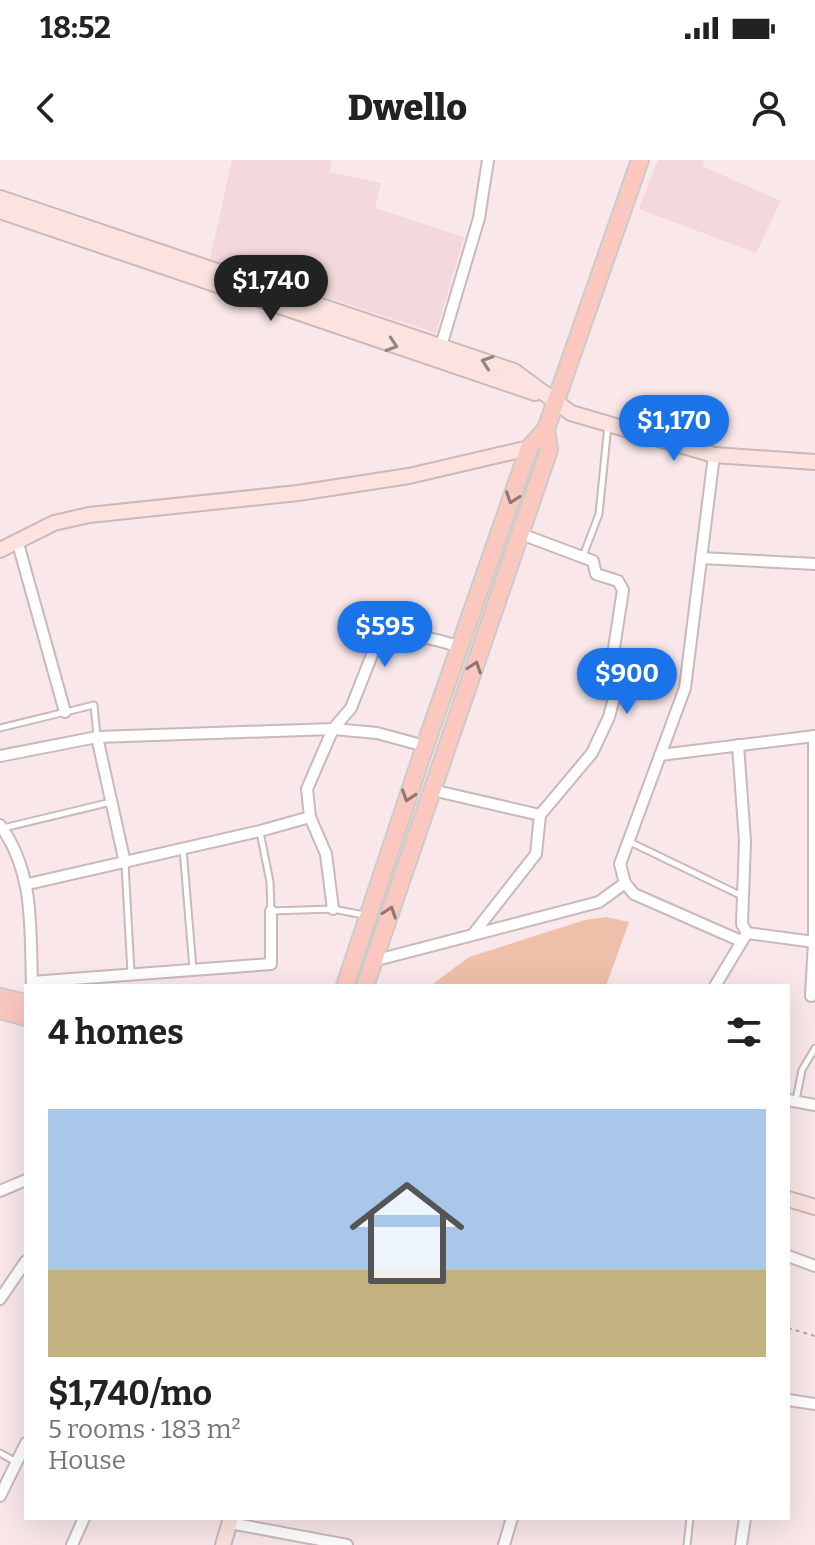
<!DOCTYPE html>
<html lang="en">
<head>
<meta charset="utf-8">
<style>
	:root { --surface:#fff; --page:#f2f2f2; --text:#222; --muted:#767676; --accent:#1a73e8 }
	body { margin:0; font-family:Bitter,serif; background:var(--page); color:var(--text); height:100vh; display:flex; flex-direction:column; font-size:30px; white-space:nowrap }
	* { box-sizing:border-box; margin:0 }
	p { font-size:26px; color:var(--muted) }
	.icon { flex:none; width:44px; height:44px; fill:none; stroke:currentColor; stroke-width:2; stroke-linecap:round; stroke-linejoin:round }
	.map { position:relative; flex:1; overflow:hidden }
	.panel { position:absolute; left:24px; top:824px; width:766px; height:536px; display:flex; flex-direction:column; background:var(--surface); border-radius:0px; box-shadow:0 8px 32px #0002 }
	.panel>* { flex:none }
	.price { position:absolute; translate:-50% -68px; padding:0 18px; border-radius:28px; background:var(--accent); color:#fff; font-size:26px; line-height:52px; filter:drop-shadow(0 2px 4px #0008) }
	.price::after { content:''; position:absolute; left:50%; top:48px; width:24px; height:18px; margin-left:-12px; background:inherit; clip-path:polygon(0 0,100% 0,50% 100%) }
	.price.current { background:#222; color:#fff }
	ul { padding:0; list-style:none }
	li { display:grid; align-content:center; gap:16px; height:424px; padding:0 24px }
	li span { display:grid; place-items:center; height:248px; border-radius:0px; color:#555 }
	li>.icon { margin-inline-start:auto }
	span .icon { width:144px; height:144px; fill:#fffc; stroke-width:1 }
	li b { font-size:34px }
	h2 { display:flex; justify-content:space-between; align-items:center; height:96px; padding:0 24px; font-size:34px }
	.status { display:flex; justify-content:space-between; align-items:center; height:56px; padding:0 40px; background:var(--surface); direction:ltr }
	.status svg { height:22px; fill:currentColor }
	header { display:flex; justify-content:space-between; align-items:center; height:104px; padding:0 24px; background:var(--surface); font-size:36px; font-weight:800 }
	.map>svg:first-child { display:block }
	.built { fill:#f4d9dc }
	.green { fill:#eec0a9 }
	.lines { fill:none; stroke-linecap:round; stroke-linejoin:round }
	.lane-casing { stroke:#cab9ba; stroke-width:9 }
	.street-casing { stroke:#cab9ba; stroke-width:14 }
	.secondary-casing { stroke:#cab9ba; stroke-width:18 }
	.primary-casing { stroke:#cccaca; stroke-width:20 }
	.path { stroke:#b7a9ab; stroke-width:2; stroke-dasharray:4 4; stroke-linecap:butt }
	.lane { stroke:#fff; stroke-width:5 }
	.street { stroke:#fff; stroke-width:10 }
	.secondary { stroke:#fde3df; stroke-width:14 }
	.primary { stroke:#fbc8bf; stroke-width:16 }
	.oneway { stroke:#948382 }
	.oneway2 { stroke:#927672 }
</style>
</head>
<body>
<div class="status"><b>18:52</b><svg viewBox="0 0 49 12"><path d="M0 12V9h3v3zM5 12V6h3v6zM10 12V3h3v9zM15 12V0h3v12zM26 1h20v11H26zM47 4h2v5h-2z"/></svg></div>
<header><svg class="icon" aria-label="back" viewBox="0 0 24 24"><path d="M15 5l-7 7 7 7"/></svg>Dwello<svg class="icon" aria-label="person" viewBox="0 0 24 24"><circle cx="12" cy="8" r="4"/><path d="M4 21q1-7 8-7t8 7"/></svg></header>
<div class="map">
<svg width="815" height="1385" viewBox="0 0 815 1385">
	<rect width="100%" height="100%" fill="#f9e7e9"/>
	<g class="built">
		<polygon points="232,0 332,0 329,12 381,23 375,48 464,77 436,173 210,99"/>
		<polygon points="658,0 703,0 704,7 781,41 756,93 639,49"/>
	</g>
	<polygon class="green" points="606,757 629,762 606,826 430,826 469,797 585,760"/>
	<g class="lines">
		<g class="lane-casing">
			<g id="lane">
				<polyline points="583,396 599,354 608,265"/>
				<polyline points="0,568 94,545 97,576"/>
				<polyline points="3,668 111,642"/>
				<polyline points="260,672 270,722 271,751 333,749 364,755"/>
				<polyline points="630,682 744,737"/>
				<polyline points="183,689 193,809"/>
				<polyline points="125,704 131,813"/>
				<polyline points="796,940 802,910 815,888"/>
				<polyline points="0,1293 16,1302"/>
				<polyline points="687,1385 690,1358"/>
			</g>
		</g>
		<g class="street-casing">
			<g id="street">
				<polyline points="441,186 479,58 488,0"/>
				<polyline points="714,295 685,528 620,704 625,723 634,734 741,781"/>
				<polyline points="17,380 65,552"/>
				<polyline points="701,398 815,404"/>
				<polyline points="97,577 125,703"/>
				<polyline points="738,585 745,681 742,764 747,773"/>
				<polyline points="660,595 815,576"/>
				<polyline points="0,596 97,577 333,569 377,573 425,586"/>
				<polyline points="432,630 540,655"/>
				<polyline points="310,657 326,694 333,749"/>
				<path d="M0,665C35,713 30,769 32,826"/>
				<path d="M28,724L260,671L310,657L307,629L333,569L351,548L379,477C408,473 431,477 460,487"/>
				<polyline points="474,773 536,694 540,655 592,593 609,557 620,515 612,501 623,430 618,421 596,414 593,401 521,374"/>
				<polyline points="373,801 599,742 625,723"/>
				<polyline points="32,822 271,804 271,751"/>
				<polyline points="715,826 747,773 815,782"/>
				<polyline points="811,836 814,782 814,576"/>
				<polyline points="788,940 815,945"/>
				<polyline points="0,1031 26,1020"/>
				<polyline points="788,1096 815,1106"/>
				<polyline points="0,1139 26,1101"/>
				<polyline points="788,1240 815,1244"/>
				<polyline points="0,1336 26,1283"/>
				<polyline points="230,1363 347,1385"/>
				<polyline points="72,1385 84,1358"/>
				<polyline points="504,1385 512,1358"/>
				<polyline points="741,1385 745,1358"/>
			</g>
		</g>
		<g class="secondary-casing">
			<g id="secondary">
				<polyline points="0,38 514,211 571,253 714,295 815,302"/>
				<polyline points="0,51 535,233"/>
				<polyline points="0,390 54,363 89,355 298,333 409,316 529,288"/>
				<polyline points="788,1039 815,1047"/>
				<polyline points="223,1385 231,1358"/>
			</g>
		</g>
		<g class="primary-casing">
			<g id="primary">
				<polyline points="345,826 425,586 529,288 546,269 640,0"/>
				<polyline points="365,826 549,290 546,269"/>
				<polyline points="0,837 26,843"/>
				<polyline points="0,850 26,857"/>
			</g>
		</g>
		<polyline class="path" points="788,1168 815,1176"/>
		<use href="#lane" class="lane"/>
		<use href="#street" class="street"/>
		<use href="#secondary" class="secondary"/>
		<use href="#primary" class="primary"/>
	</g>
	<defs><path id="oneway-chevron" d="M-2-3.5L2.5 0L-2 3.5" fill="none" stroke-width="1.6" stroke-linecap="round" stroke-linejoin="round" transform="scale(2)"/></defs>
	<g class="oneway">
		<use href="#oneway-chevron" transform="translate(392 185) rotate(18)"/>
		<use href="#oneway-chevron" transform="translate(487 202) rotate(-161)"/>
	</g>
	<g class="oneway2">
		<use href="#oneway-chevron" transform="translate(512 338) rotate(109)"/>
		<use href="#oneway-chevron" transform="translate(475 507) rotate(-71)"/>
		<use href="#oneway-chevron" transform="translate(408 636) rotate(108)"/>
		<use href="#oneway-chevron" transform="translate(390 752) rotate(-71)"/>
	</g>
</svg>
<b class="price current" style="left:271px;top:163px">$1,740</b>
<b class="price" style="left:674px;top:303px">$1,170</b>
<b class="price" style="left:385px;top:509px">$595</b>
<b class="price" style="left:627px;top:556px">$900</b>
<section class="panel">
<h2>4 homes<svg class="icon" aria-label="filters" viewBox="0 0 24 24"><path d="M4 7h16M4 17h16"/><circle cx="9" cy="7" r="2"/><circle cx="15" cy="17" r="2"/></svg></h2>
<ul>
<li><span style="background:linear-gradient(#a9c7e8 65%,#c2b280 0)"><svg class="icon" aria-label="home" viewBox="0 0 24 24"><path d="M3 11l9-7 9 7M6 9v11h12V9"/></svg></span><div><b>$1,740/mo</b><p>5 rooms · 183 m²</p><p>House</p></div></li>
</ul>
</section>
</div>
</body>
</html>
